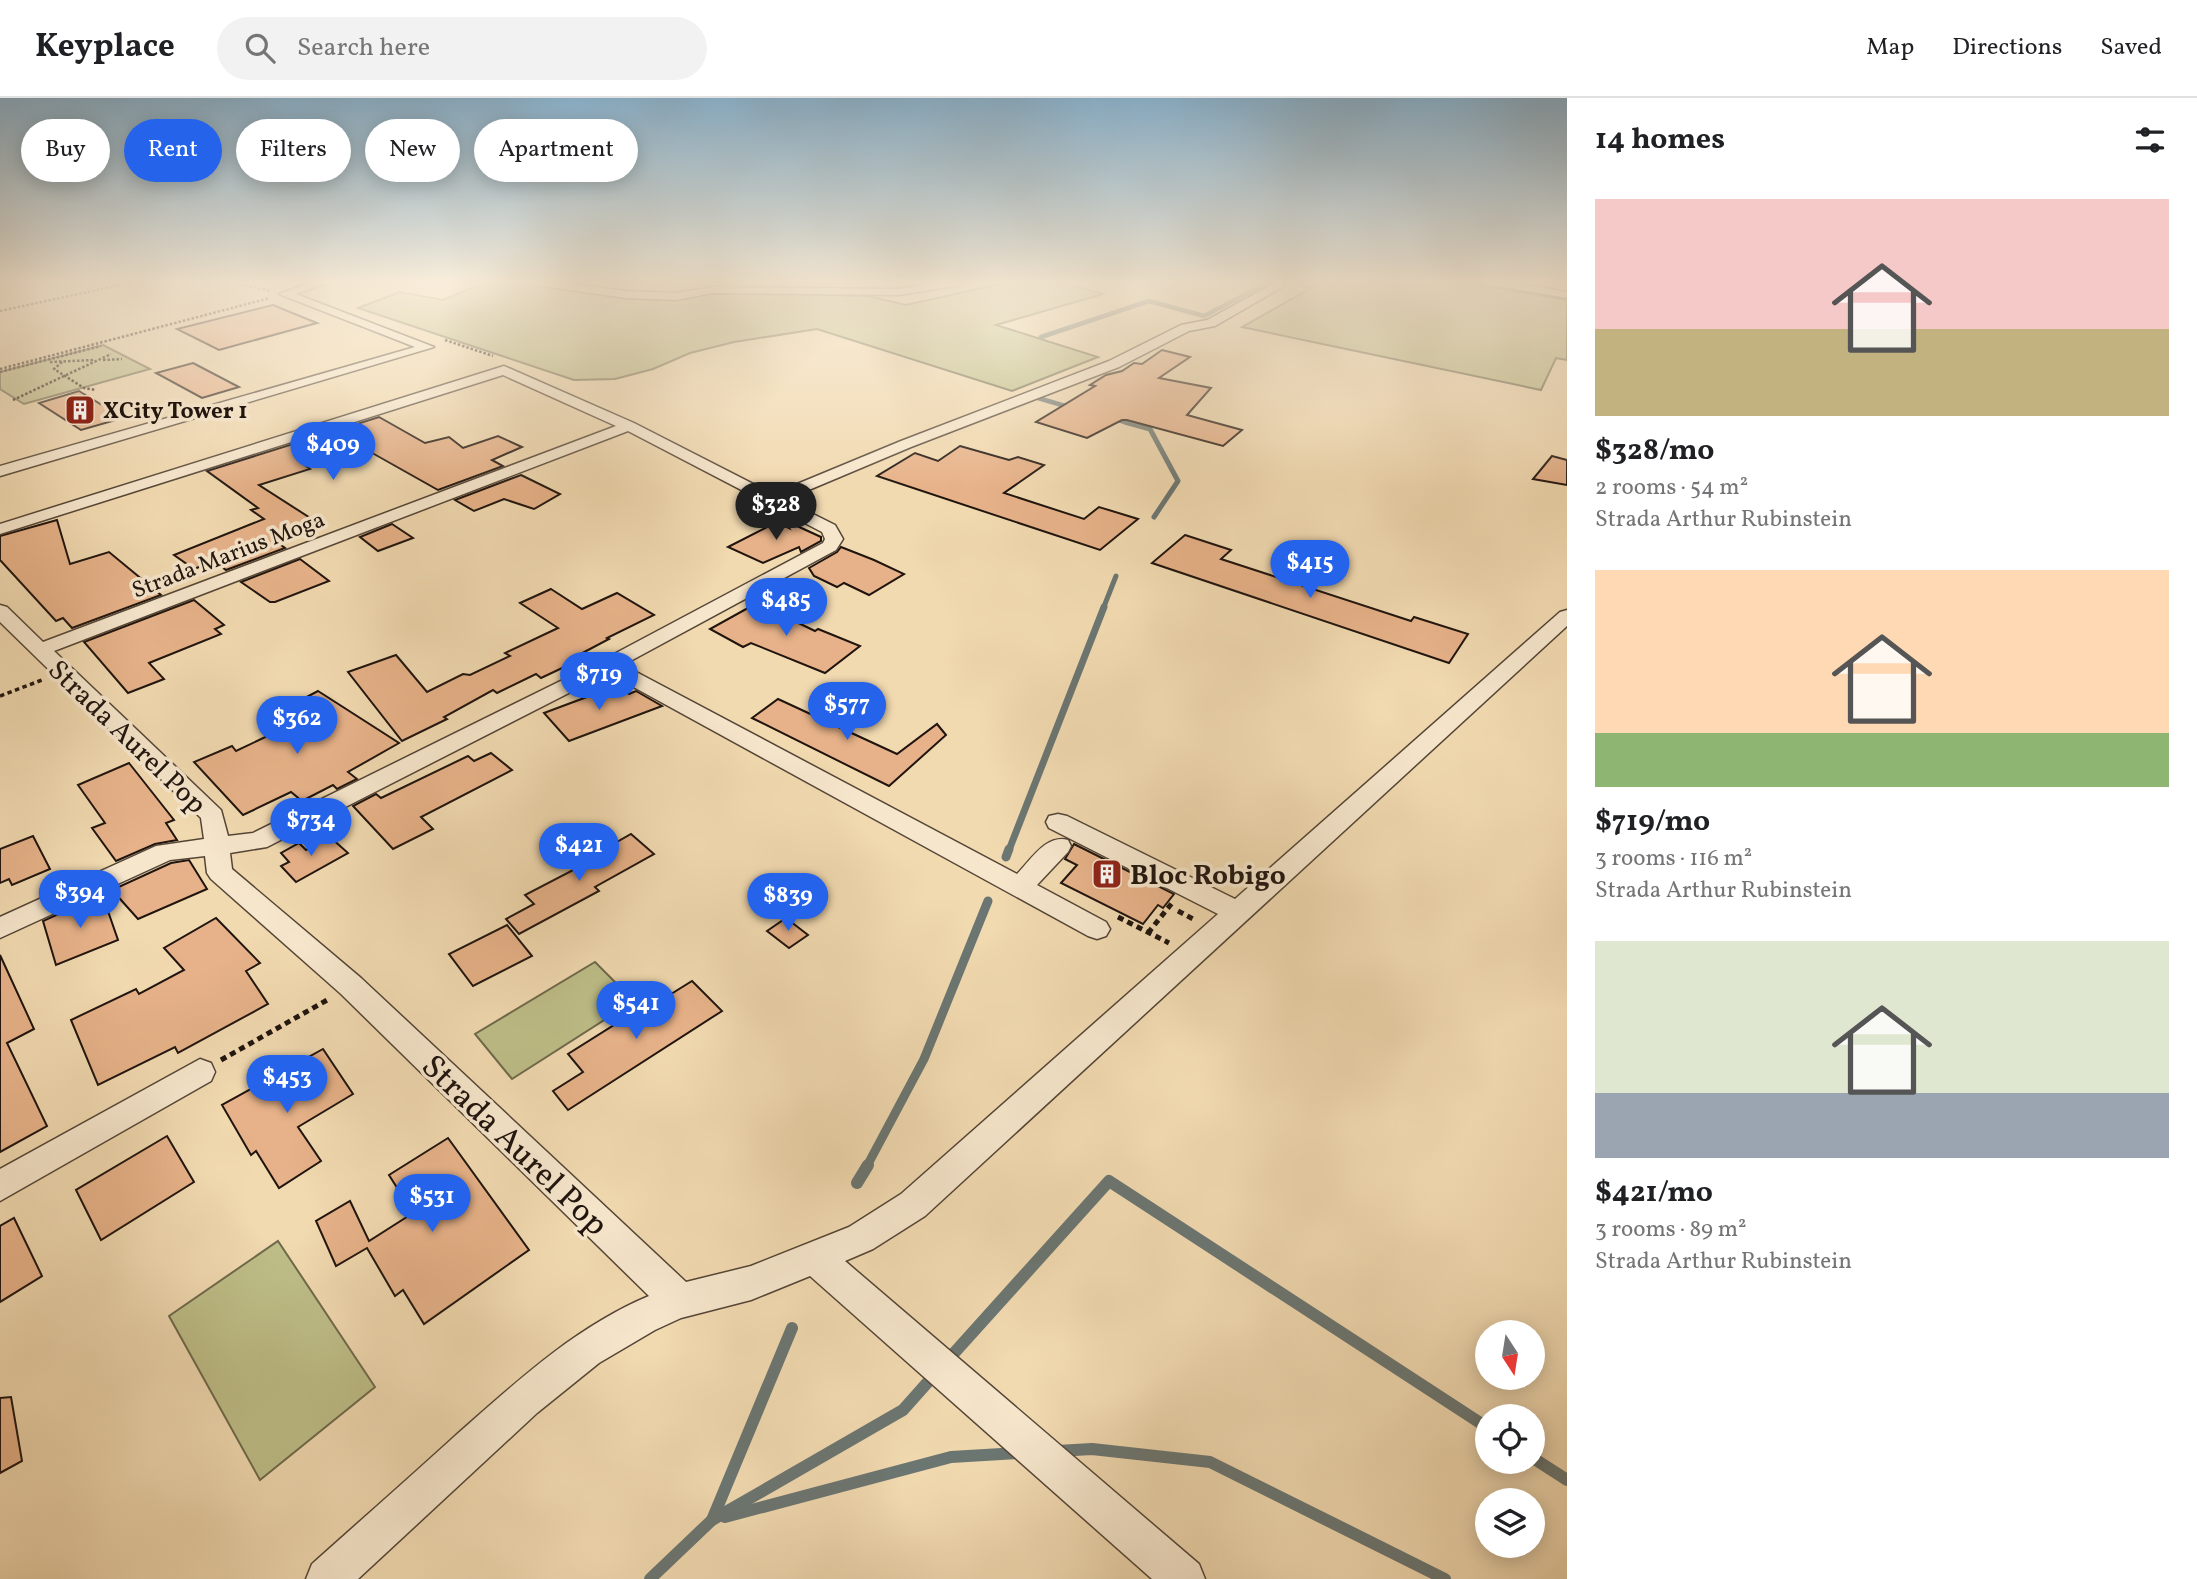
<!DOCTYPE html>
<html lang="en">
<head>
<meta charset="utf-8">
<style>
	:root { --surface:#fff; --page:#f2f2f2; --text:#202124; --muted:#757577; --line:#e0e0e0; --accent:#2563eb }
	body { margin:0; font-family:Vollkorn,serif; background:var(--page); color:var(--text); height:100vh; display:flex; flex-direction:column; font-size:26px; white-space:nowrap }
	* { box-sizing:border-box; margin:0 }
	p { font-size:23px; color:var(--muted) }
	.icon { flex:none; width:38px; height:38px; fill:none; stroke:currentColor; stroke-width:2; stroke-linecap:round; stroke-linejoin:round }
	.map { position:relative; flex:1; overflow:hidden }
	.drawer { display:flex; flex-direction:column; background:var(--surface); width:630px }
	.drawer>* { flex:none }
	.top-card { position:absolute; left:21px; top:21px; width:665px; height:63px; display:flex; gap:14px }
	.needle { width:46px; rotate:168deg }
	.fabs { position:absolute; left:1475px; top:1222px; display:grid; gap:14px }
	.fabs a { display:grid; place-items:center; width:70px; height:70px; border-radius:50%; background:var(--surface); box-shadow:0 4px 18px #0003; font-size:35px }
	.price { position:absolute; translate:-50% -60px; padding:0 16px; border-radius:24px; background:var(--accent); color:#fff; font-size:23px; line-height:46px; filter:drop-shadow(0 2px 4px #0008) }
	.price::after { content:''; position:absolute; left:50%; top:42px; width:21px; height:16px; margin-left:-10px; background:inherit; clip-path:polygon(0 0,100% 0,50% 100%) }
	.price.active { background:#222; color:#fff }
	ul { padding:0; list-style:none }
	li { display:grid; align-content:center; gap:14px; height:371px; padding:0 28px }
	li span { display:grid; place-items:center; height:217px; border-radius:0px; color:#555 }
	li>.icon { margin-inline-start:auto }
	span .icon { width:126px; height:126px; fill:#fffc; stroke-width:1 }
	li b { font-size:30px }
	h2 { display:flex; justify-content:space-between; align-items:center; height:84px; padding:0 28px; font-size:30px }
	.pill { padding:0 24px; border-radius:32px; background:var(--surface); box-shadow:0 4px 18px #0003; font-size:24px; line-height:63px }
	.pill.active { background:var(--accent); color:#fff }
	header { display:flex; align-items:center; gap:42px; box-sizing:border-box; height:98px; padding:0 35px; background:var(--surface); border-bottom:2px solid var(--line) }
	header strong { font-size:33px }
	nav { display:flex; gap:38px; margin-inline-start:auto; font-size:24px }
	.search { width:490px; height:63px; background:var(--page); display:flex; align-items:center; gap:18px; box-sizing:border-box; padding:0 24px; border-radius:38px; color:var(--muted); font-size:26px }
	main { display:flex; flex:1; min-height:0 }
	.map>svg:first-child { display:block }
	.green { fill:#bebe88; stroke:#6e694b; stroke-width:2 }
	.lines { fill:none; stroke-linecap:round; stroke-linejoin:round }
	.stream-far4 { stroke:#6b7672; stroke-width:4.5 }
	.stream-far3 { stroke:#6b7672; stroke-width:5 }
	.stream-far2 { stroke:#6b7672; stroke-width:7 }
	.stream-far1 { stroke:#6b7672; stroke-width:9 }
	.stream { stroke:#6b7672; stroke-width:12 }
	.building { fill:#e7b289; stroke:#1f140e; stroke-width:2 }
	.minor-casing { stroke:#544536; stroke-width:3 }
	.path-far2 { stroke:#1f140e; stroke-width:2.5; stroke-dasharray:2.5 2; stroke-linecap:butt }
	.path-far1 { stroke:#1f140e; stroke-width:3.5; stroke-dasharray:4.5 3.5; stroke-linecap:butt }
	.path { stroke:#1f140e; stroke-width:5; stroke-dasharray:6 4.5; stroke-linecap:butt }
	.minor { fill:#f6e6cc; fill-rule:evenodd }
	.labels { text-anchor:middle; stroke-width:7; stroke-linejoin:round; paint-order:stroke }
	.far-poi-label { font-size:23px; font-weight:bold; fill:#1f140e; stroke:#f6e6cc; text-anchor:start }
	.far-street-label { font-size:23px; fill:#1f140e; stroke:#f6e6cc }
	.street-label { font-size:28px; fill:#1f140e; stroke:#f6e6cc }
	.poi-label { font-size:28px; font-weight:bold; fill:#1f140e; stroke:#f6e6cc; text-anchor:start }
	.near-street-label { font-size:33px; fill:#1f140e; stroke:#f6e6cc }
</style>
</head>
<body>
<header>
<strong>Keyplace</strong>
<div class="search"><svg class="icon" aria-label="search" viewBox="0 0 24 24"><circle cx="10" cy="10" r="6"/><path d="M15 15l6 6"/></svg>Search here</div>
<nav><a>Map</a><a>Directions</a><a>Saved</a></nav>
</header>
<main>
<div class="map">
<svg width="1567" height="1481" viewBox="0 0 1567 1481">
	<rect width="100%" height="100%" fill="#f1d9b0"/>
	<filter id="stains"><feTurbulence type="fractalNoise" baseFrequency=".00286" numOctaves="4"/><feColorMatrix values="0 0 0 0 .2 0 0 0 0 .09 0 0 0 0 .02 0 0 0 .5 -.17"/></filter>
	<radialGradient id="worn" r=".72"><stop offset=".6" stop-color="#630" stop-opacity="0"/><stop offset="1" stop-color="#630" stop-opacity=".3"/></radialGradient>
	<g class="green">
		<polygon points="486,184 514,184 669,202 722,194 868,198 906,207 1009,184 1061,184 1103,196 996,227 1098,259 1012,293 817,231 734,244 690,255 653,271 615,281 574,282 358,210 400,194 443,202"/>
		<polygon points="1292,184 1461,184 1567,202 1567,262 1556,260 1541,292 1242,229 1311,190"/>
		<polygon points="103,247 150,271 24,306 0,291 0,274"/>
		<polygon points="595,864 634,903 512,981 475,936"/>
		<polygon points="278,1143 375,1289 260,1382 169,1218"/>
	</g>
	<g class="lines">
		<g class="stream-far4">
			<polyline points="1041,239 1149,203 1204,218 1269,184"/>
			<polyline points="1038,300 1072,310"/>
			<polyline points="1111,320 1132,326"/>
		</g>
		<g class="stream-far3">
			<polyline points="1125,324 1150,331 1178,383 1154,419"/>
			<polyline points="1103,511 1116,478"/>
		</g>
		<polyline class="stream-far2" points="1009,752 1104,509"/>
		<g class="stream-far1">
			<polyline points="1006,759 1009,751"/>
			<polyline points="867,1068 924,961 988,803"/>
		</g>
		<g class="stream">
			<polyline points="857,1085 868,1067"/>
			<polyline points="946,1264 1109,1083 1488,1330"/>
			<polyline points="1057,1353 1092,1351 1210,1364 1445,1481"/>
			<polyline points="1533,1360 1567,1382"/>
			<polyline points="725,1419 951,1359 1019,1355"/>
			<polyline points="712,1422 792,1230"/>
			<polyline points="650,1481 712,1422 903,1312 935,1276"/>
		</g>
	</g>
	<g class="building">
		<polygon points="273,207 317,225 219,252 177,231"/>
		<polygon points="1162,252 1190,259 1159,280 1211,290 1187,317 1242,332 1223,348 1127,322 1122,322 1087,340 1036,324 1095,288 1090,287 1106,277 1122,273 1134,265 1142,266"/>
		<polygon points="193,265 239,289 202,300 156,275"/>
		<polygon points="79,293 123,320 81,332 39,305"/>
		<polygon points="379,319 425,345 449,339 463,350 498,338 522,349 492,362 503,368 438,392 358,347 302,365 310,371 259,387 318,425 273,441 285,450 226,472 214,463 194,471 174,457 264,421 251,412 258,410 207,373"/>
		<polygon points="960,348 1009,362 1018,359 1044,367 1004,395 1084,421 1099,409 1138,421 1100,452 877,378 915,355 938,363"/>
		<polygon points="1552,358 1567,362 1567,387 1533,381"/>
		<polygon points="521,377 560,396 534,411 504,401 474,413 455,402"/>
		<polygon points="57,422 70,466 109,454 161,497 72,530 63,520 56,523 0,462 0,438"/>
		<polygon points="784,422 821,439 821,443 801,454 799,449 763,465 728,449 777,424 789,430"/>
		<polygon points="392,426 413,440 378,453 360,439"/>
		<polygon points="1185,437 1231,452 1221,461 1411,523 1414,519 1468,536 1449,565 1152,465"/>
		<polygon points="841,449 874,462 904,476 869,497 844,485 837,489 814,478 809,470 837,454"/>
		<polygon points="300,461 329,483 275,504 270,504 241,484"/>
		<polygon points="551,491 582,511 617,495 654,517 607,540 609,541 573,560 577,563 541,580 536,576 497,595 493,592 444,619 447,621 402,643 348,574 396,557 427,594 463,576 470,577 510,558 505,555 558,530 520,505"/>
		<polygon points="194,502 224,527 215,531 221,536 149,565 164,581 128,595 84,544"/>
		<polygon points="757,505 815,533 818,531 860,548 825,575 751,545 743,549 710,531"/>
		<polygon points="619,587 629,596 636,593 662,608 569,643 544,615"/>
		<polygon points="318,593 399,645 348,674 357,681 337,691 333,687 302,703 291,694 243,717 194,664 232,648 236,653 297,624 280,613"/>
		<polygon points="778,601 897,656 937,626 946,637 889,688 752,620"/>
		<polygon points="491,655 512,672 421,719 433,731 393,751 353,708 376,696 381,700 468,658 474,663"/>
		<polygon points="129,665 174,722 166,725 177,742 155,746 116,763 92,730 105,725 78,687"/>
		<polygon points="631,736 654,756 595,789 599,793 519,836 506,821 534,806 525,797 606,755 603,752"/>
		<polygon points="33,738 50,771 12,787 9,781 0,785 0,751"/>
		<polygon points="330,739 348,755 296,784 281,768 289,764 281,755 299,745 306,752"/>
		<polygon points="1074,746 1174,796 1163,810 1158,807 1143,826 1061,785 1077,767 1065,761"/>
		<polygon points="189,762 207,791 138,821 112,792 171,765"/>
		<polygon points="102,796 118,842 56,867 43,823"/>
		<polygon points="216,820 260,865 246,873 268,906 178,955 175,949 98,987 71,922 136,891 139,896 184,872 164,850"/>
		<polygon points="786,820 808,837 789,850 767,833"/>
		<polygon points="507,827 532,858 473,888 449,856"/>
		<polygon points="0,857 34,931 7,945 47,1028 0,1054"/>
		<polygon points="692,883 722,913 568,1012 553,993 583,974 568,956 660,898 663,901"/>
		<polygon points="323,951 353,996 298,1029 321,1063 279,1090 256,1053 251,1057 222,1007"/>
		<polygon points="167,1038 194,1084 101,1142 76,1092"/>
		<polygon points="448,1040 529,1152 424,1226 403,1192 395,1198 367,1150 336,1168 316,1123 350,1103 369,1143 413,1115 389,1077"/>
		<polygon points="14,1120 42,1178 0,1204 0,1128"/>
		<polygon points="11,1299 22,1363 0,1375 0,1300"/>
	</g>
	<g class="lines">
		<g class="minor-casing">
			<g id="minor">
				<polygon points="313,184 329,184 296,196 434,249 0,378 0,368 415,249 279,196"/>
				<polygon points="529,184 558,184 626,193 676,195 712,189 899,191 942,184 967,184 961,187 899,197 713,195 676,202 626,200 535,187"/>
				<path d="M1277,184H1291L1215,228L1189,233L1119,269L911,349L785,402L835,427L843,441L836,452L623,567L1017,776C1031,762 1046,736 1068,742L1071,748L1068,754L1037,787L1106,824L1110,831L1106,838L1097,841L1088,838L608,575L267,749L230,755L232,771L361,880L686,1184L751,1168L849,1129L901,1096L1218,816L1049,730L1046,724L1049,718L1058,716L1067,718L1235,801L1560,514L1567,512V528L925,1118L873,1151L845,1163L1199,1466L1205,1481H1152L810,1178L751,1202L681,1220L655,1232L599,1265L537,1315L358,1481H306L312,1466C360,1423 408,1381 455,1338C515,1285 575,1229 649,1198L341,896L211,781L207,775L205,758L170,762L0,840V819L156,748L204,741L201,720L0,524V507L7,509L43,544L616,328L503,277L0,436V426L504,268L634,325L773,396L901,343L1109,263L1181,227L1207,222ZM628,333L822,434L825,441L823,445L601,563L253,735L228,738L221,712L54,553Z"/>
				<polygon points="1486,184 1509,184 1567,194 1567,200 1492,187"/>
				<polygon points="200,961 211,965 215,974 211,983 0,1103 0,1071"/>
			</g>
		</g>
		<g class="path-far2">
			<polyline points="232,184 270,193"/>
			<polyline points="0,213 134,184"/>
			<polyline points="445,242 493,258"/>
			<polyline points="103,262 122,261"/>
			<polyline points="50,264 94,262"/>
			<polyline points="62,264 54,271 84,290 96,292"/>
			<polyline points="0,271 270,200"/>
			<polyline points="0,274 101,248"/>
			<polyline points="13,302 111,256"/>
		</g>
		<polyline class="path-far1" points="0,598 42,582"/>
		<g class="path">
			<polyline points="1178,813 1195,822"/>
			<polyline points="1118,819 1169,845"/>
			<polyline points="1148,835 1172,805"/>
			<polyline points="221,962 329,901"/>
		</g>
		<use href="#minor" class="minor"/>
	</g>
	<linearGradient id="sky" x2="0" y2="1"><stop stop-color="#8ab6d4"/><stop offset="0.47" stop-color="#f9eedb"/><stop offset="1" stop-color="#f9eedb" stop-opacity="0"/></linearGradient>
	<rect width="1567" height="391" fill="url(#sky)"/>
	<defs>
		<g id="building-square" transform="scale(1.575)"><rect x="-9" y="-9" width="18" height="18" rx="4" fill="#8f2418" stroke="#f6e6cc"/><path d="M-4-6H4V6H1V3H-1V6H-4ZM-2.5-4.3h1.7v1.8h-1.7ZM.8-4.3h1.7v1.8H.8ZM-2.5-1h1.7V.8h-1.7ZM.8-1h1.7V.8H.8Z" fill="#fff"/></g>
	</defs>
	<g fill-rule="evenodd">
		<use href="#building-square" x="80" y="312"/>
		<use href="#building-square" x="1107" y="776"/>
	</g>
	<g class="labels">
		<g class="far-poi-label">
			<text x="103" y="320">XCity Tower 1</text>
		</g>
		<g class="far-street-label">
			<text transform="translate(228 456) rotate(-21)" y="8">Strada Marius Moga</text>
		</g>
		<g class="street-label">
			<text transform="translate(128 638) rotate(44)" y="10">Strada Aurel Pop</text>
		</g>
		<g class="poi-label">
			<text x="1130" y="786">Bloc Robigo</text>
		</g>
		<g class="near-street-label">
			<text transform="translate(516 1046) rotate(44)" y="12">Strada Aurel Pop</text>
		</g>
	</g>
	<rect width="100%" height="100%" filter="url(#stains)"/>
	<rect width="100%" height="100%" fill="url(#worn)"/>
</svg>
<div class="fabs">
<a><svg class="needle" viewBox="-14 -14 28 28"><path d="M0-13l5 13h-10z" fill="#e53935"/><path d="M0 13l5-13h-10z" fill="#757577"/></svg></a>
<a><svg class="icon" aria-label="locate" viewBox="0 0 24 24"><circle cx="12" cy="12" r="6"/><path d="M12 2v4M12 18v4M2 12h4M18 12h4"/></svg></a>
<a><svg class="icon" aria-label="layers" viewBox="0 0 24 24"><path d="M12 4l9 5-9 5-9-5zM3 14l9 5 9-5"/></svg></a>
</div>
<b class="price" style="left:333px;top:384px">$409</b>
<b class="price active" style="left:776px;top:444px">$328</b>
<b class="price" style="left:1310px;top:502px">$415</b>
<b class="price" style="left:786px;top:540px">$485</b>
<b class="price" style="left:599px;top:614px">$719</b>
<b class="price" style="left:847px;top:644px">$577</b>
<b class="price" style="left:297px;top:658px">$362</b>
<b class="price" style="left:311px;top:760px">$734</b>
<b class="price" style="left:579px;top:785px">$421</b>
<b class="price" style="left:80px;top:832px">$394</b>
<b class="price" style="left:788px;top:835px">$839</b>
<b class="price" style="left:636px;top:943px">$541</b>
<b class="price" style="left:287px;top:1017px">$453</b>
<b class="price" style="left:432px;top:1136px">$531</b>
<div class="top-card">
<a class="pill">Buy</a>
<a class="pill active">Rent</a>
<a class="pill">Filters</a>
<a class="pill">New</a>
<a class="pill">Apartment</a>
</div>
</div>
<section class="drawer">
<h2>14 homes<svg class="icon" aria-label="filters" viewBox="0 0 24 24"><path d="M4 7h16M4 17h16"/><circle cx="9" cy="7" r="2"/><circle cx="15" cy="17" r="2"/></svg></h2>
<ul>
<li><span style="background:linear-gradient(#f6c9c9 60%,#c2b280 0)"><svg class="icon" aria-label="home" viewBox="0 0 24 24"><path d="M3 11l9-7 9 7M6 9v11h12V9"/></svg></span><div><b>$328/mo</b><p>2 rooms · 54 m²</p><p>Strada Arthur Rubinstein</p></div></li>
<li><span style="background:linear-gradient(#ffd9b3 75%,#8fb573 0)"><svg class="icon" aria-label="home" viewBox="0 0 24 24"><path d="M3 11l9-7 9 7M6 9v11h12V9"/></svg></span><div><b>$719/mo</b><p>3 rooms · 116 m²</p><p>Strada Arthur Rubinstein</p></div></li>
<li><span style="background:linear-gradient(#dfe7d0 70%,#9aa5b1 0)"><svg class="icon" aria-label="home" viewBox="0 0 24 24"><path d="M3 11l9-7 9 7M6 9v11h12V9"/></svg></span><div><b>$421/mo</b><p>3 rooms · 89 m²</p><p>Strada Arthur Rubinstein</p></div></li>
</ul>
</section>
</main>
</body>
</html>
